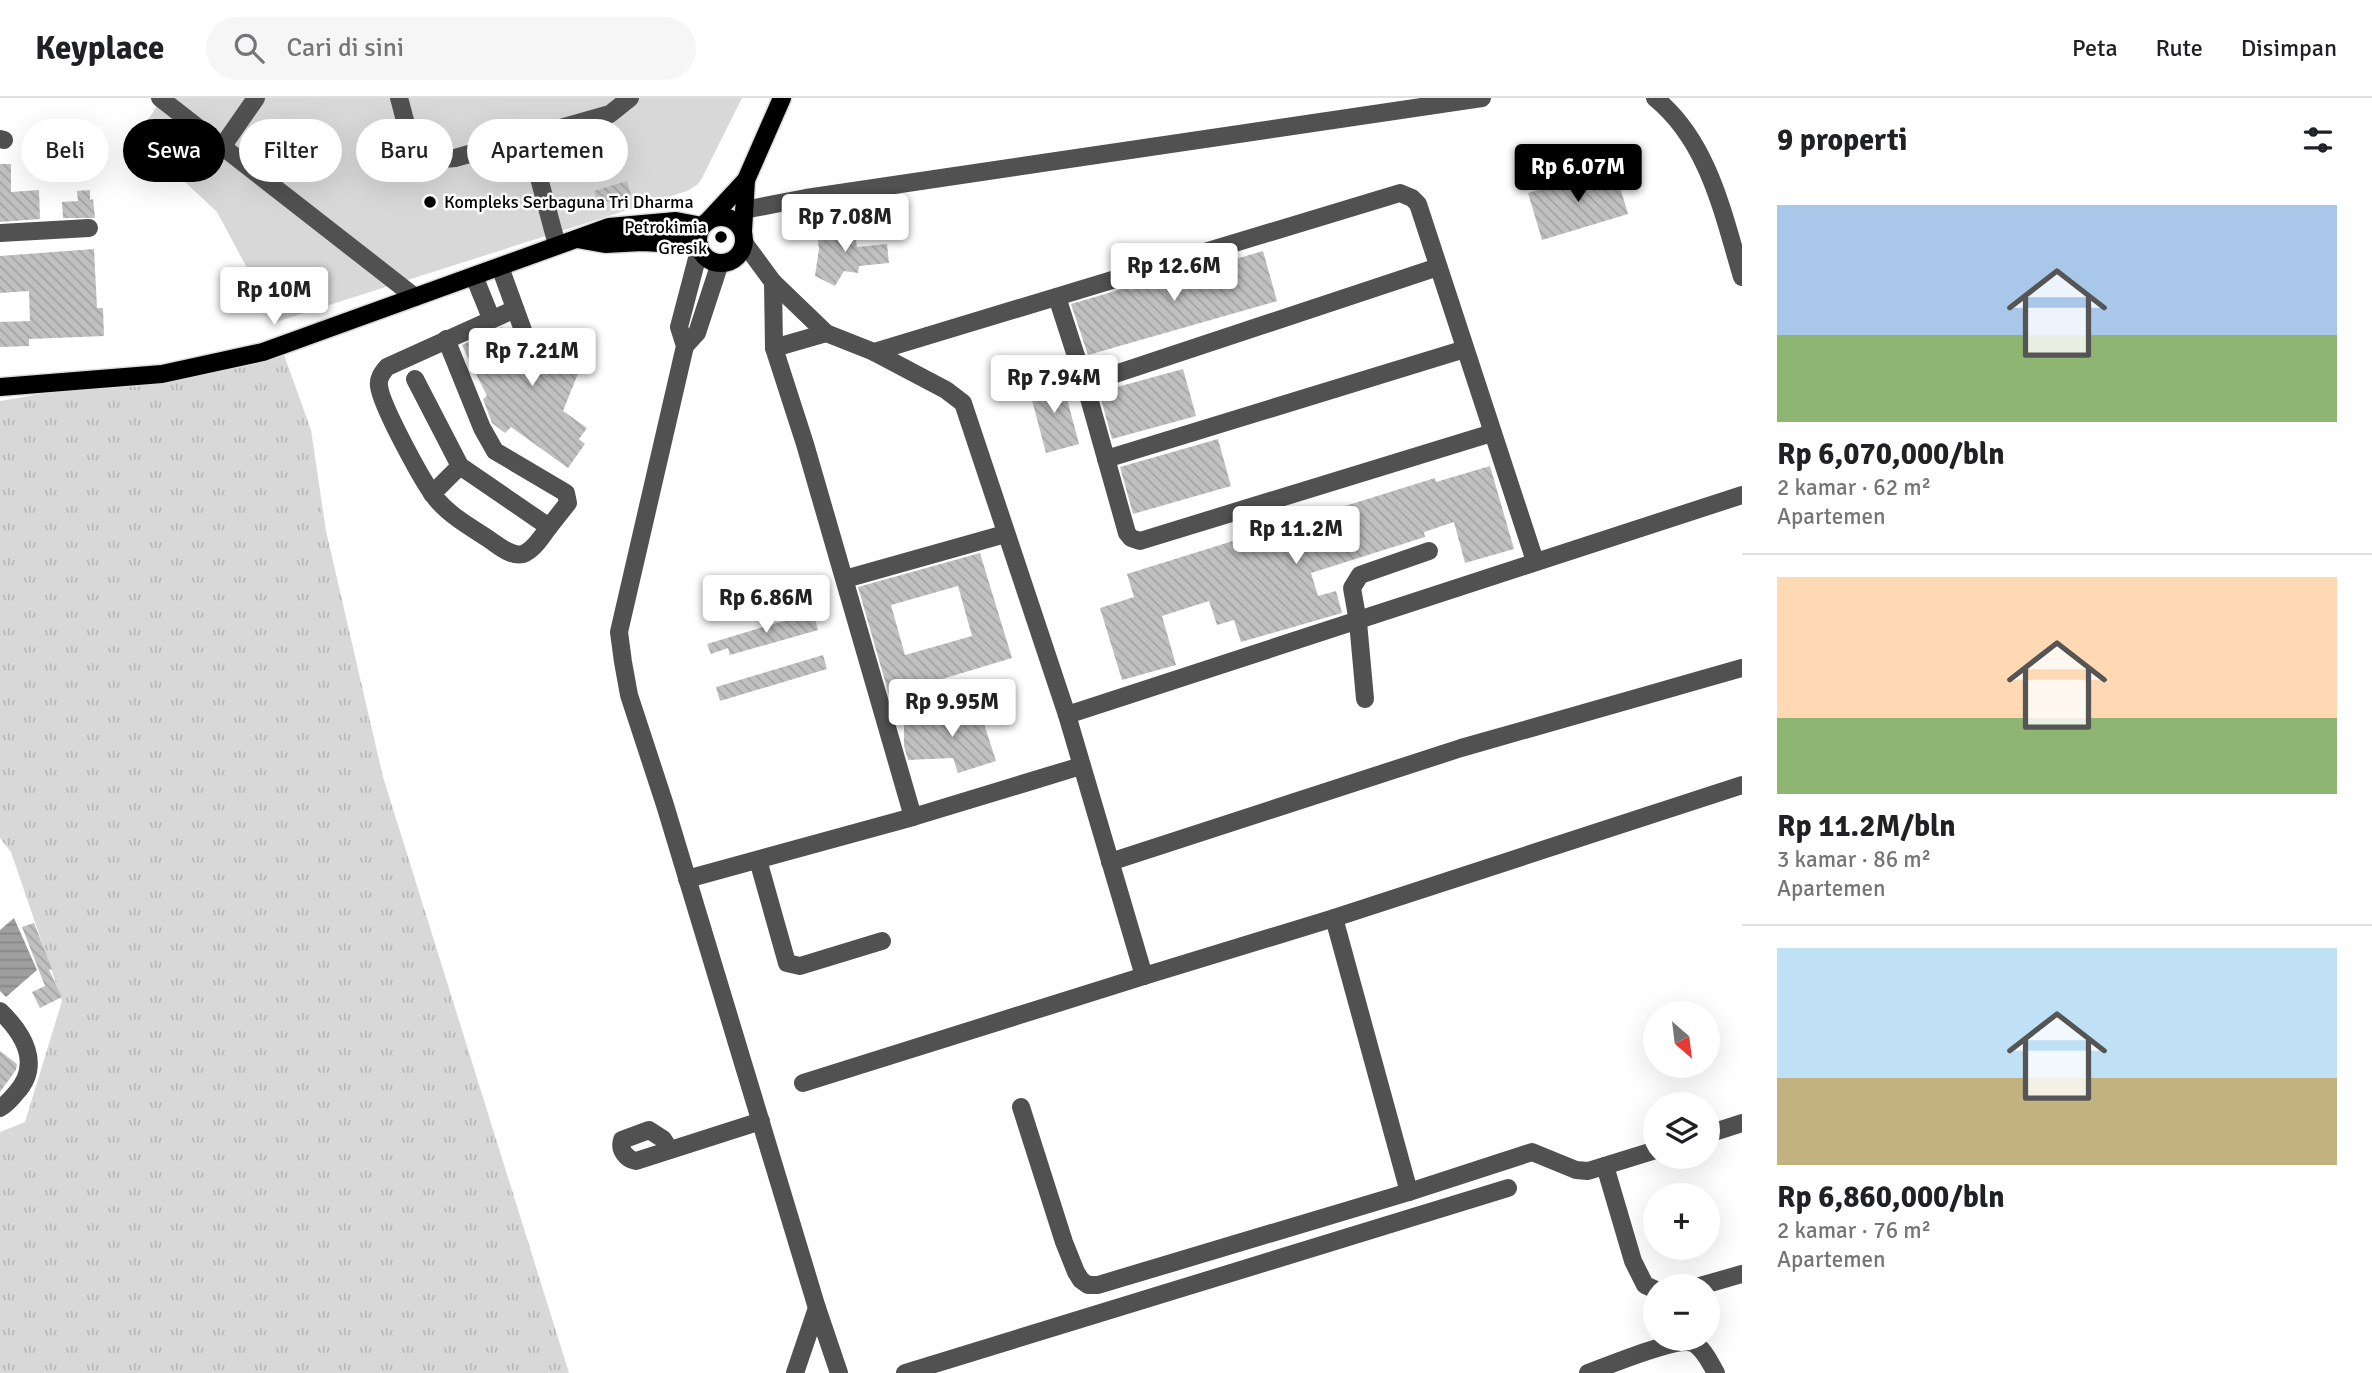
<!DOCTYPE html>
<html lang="id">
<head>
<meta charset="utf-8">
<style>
	:root { --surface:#fff; --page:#f6f6f6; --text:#202124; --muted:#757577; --line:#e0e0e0; --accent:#000 }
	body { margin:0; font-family:Signika,sans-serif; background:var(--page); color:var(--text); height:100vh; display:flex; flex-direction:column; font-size:26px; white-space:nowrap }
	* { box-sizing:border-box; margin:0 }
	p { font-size:23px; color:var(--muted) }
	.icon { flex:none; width:38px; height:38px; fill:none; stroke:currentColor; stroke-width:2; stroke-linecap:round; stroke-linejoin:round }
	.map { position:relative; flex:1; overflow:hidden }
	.sheet { display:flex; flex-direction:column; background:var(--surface); width:630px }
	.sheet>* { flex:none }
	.guide { position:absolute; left:21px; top:21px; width:665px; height:63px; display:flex; gap:14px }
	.needle { width:46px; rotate:152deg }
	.tools { position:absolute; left:1643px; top:903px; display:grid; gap:14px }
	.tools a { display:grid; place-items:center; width:77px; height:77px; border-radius:50%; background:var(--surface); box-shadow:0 7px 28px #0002; font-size:35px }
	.price { position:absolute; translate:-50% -60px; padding:0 16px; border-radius:7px; background:#fff; color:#222; font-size:23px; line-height:46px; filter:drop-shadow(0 2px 4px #0008) }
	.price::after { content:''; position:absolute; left:50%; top:42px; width:21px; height:16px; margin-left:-10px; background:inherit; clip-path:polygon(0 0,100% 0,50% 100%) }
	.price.selected { background:var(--accent); color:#fff }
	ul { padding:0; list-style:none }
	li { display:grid; align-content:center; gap:14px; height:371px; padding:0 35px }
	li+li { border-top:2px solid var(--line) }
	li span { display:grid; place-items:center; height:217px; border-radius:0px; color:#555 }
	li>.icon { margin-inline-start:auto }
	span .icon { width:126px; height:126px; fill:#fffc; stroke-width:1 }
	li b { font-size:30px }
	h2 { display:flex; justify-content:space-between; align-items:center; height:84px; padding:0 35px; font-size:30px }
	.chip { padding:0 24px; border-radius:32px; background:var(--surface); box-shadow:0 7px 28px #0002; font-size:24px; line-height:63px }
	.chip.selected { background:var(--accent); color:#fff }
	header { display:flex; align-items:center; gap:42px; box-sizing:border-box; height:98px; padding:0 35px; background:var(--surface); border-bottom:2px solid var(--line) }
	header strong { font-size:33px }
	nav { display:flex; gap:38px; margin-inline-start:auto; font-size:24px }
	.search { width:490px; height:63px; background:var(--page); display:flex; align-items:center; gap:18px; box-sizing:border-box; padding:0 24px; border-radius:38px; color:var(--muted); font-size:26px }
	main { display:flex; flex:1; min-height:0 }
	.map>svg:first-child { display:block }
	.grass { fill:url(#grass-tufts) }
	.pitch { fill:#d8d8d8 }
	.water { fill:url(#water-rules) }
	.building { fill:url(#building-back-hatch); fill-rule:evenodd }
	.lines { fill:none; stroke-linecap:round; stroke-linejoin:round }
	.major-casing { stroke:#dbdbdb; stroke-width:21 }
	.minor { stroke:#515151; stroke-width:18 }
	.major { stroke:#000; stroke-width:18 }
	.poi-dot { fill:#000; stroke:#fff; stroke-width:2.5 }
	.labels { text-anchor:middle; stroke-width:5; stroke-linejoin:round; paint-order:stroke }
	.poi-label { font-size:18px; fill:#000; stroke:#fff; text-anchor:start }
</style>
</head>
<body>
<header>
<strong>Keyplace</strong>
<div class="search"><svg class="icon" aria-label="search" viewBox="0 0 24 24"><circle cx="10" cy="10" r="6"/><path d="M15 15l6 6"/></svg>Cari di sini</div>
<nav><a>Peta</a><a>Rute</a><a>Disimpan</a></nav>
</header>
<main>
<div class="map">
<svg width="1742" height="1275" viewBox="0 0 1742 1275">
	<defs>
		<pattern id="grass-tufts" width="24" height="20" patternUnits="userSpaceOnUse" patternTransform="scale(1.75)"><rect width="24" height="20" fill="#d8d8d8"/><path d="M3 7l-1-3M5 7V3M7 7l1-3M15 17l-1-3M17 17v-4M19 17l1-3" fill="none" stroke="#b8b8b8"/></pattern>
		<pattern id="water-rules" width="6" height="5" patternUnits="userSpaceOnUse" patternTransform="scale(1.75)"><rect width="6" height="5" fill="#9f9f9f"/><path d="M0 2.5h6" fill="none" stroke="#878787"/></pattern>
		<pattern id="building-back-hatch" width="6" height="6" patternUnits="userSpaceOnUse" patternTransform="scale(1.75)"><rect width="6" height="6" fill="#c0c0c0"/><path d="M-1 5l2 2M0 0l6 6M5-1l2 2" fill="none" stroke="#a3a3a3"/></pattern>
	</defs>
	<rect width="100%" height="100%" fill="#fff"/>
	<polygon class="grass" points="283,254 311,332 326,433 383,679 569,1275 0,1275 0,1034 25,1024 62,903 11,754 0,740 0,303"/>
	<polygon class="pitch" points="162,0 742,0 702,80 697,87 687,93 276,224 217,114 137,39"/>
	<polygon class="water" points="14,820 37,872 6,899 0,893 0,832"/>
	<g class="building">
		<polygon points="0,66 11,66 11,94 39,92 40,121 0,124"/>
		<polygon points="1614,69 1628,116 1542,142 1528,95"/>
		<polygon points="627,83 631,97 598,106 594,93"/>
		<polygon points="90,92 90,102 93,101 95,120 63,120 62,104 78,103 77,93"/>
		<polygon points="853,127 857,149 887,146 889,165 859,168 858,175 844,173 835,188 815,178 819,151 817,133"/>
		<polygon points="94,151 97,210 103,210 104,238 29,241 29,248 0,249 0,224 30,223 29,193 0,195 0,158"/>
		<polygon points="1263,153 1277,203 1088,257 1071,206 1129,189 1130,192"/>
		<polygon points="502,229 511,247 527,246 533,242 573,233 587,253 563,313 587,330 579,341 585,346 568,370 511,329 505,335 492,325 483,301 487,298 462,247"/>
		<polygon points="1183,271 1196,318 1112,341 1099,294"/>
		<polygon points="1061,278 1079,346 1046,355 1028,287"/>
		<polygon points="1218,341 1231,388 1133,416 1120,369"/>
		<polygon points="1490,368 1514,451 1465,465 1454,424 1424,434 1425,439 1311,475 1318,498 1336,493 1342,515 1241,544 1234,522 1217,527 1209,503 1162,518 1176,567 1122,582 1100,510 1134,499 1127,476 1435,380 1436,384"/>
		<path d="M980,455L1012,560L889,597L858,489ZM958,488L972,538L905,557L891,507Z"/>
		<polygon points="813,514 818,532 730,557 728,550 711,556 707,546"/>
		<polygon points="823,557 827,571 720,603 716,589"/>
		<polygon points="957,599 961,612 978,607 996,663 958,675 953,660 908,662 904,648 904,627 943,626 941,619 947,617 943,604"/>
		<polygon points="34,825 52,871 49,872 62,899 40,910 32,894 45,888 22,829"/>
		<polygon points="0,953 17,966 16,972 0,994"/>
	</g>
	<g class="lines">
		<g class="major-casing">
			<g id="major">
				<circle cx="721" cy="142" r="23"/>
				<polyline points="707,124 746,82 782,0"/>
				<polyline points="743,133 746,82"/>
				<polyline points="577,141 605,146 642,144 699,147"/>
				<polyline points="0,289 162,276 263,254 609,129 676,123 702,128"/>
			</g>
		</g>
		<g class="minor">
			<polyline points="160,0 415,199"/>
			<path d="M399,0C409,34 409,65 455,60L610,16L630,0"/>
			<path d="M1655,0C1709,44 1723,116 1742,179"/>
			<polyline points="528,39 557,147"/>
			<polyline points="0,41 4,42"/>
			<polyline points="222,49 256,0"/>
			<polyline points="744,112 806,100 1482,0"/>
			<polyline points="0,135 89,130"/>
			<polyline points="745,146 773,184 826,235 874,254 946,292 963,305 1067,617 1144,878 1334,820 1409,1094"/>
			<polyline points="700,149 679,229 685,248 619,534 623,564 629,597 665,707 817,1210 839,1275"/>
			<polyline points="500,169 524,235"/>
			<polyline points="474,178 491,220"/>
			<polyline points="773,184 774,250 805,346 913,719 1081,668"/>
			<polyline points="1057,199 1085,286 1127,435 1131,440 1140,443 1492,335"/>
			<polyline points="446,241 482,330 495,353 566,395 568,405 549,429"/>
			<polyline points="685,248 697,235 720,165"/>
			<polyline points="774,250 826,235"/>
			<polyline points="874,254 1400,95 1412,100 1418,106 1535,463"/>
			<path d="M415,281L460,368L549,429C542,438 534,452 523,456C511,459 499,448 490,442C472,430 452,419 438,403C425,389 381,307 379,288C378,280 382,275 387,269L515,211"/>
			<polyline points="1085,286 1438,169"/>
			<polyline points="1106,361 1465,251"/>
			<polyline points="432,396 460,368"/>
			<polyline points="845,481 1005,436"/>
			<polyline points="1365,601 1358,524 1352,490 1360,477 1429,453"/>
			<path d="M1067,617C1292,545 1517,469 1742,397"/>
			<polyline points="758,762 787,865 800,868 882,843"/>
			<polyline points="1110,764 1461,650 1742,570"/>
			<polyline points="687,781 913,719"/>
			<polyline points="1334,820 1742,687"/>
			<path d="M0,913C24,936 42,967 16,995C11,1001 7,1006 0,1010"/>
			<polyline points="803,985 1144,878"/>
			<polyline points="1021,1009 1064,1144 1076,1174 1081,1182 1088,1187 1098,1187 1409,1094 1532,1054 1576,1072 1588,1073 1656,1052"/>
			<polyline points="1708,1036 1742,1025"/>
			<path d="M670,1052L663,1041L649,1032L622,1042C619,1052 626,1061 636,1063L761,1023"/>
			<polyline points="1605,1068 1633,1163 1645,1187 1656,1192"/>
			<polyline points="1700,1188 1742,1176"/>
			<polyline points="795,1275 817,1210"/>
			<polyline points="905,1275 1508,1090"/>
			<path d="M1588,1275C1607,1268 1676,1239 1693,1245C1704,1250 1710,1265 1716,1275"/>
		</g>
		<use href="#major" class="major"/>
	</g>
	<g class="poi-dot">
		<circle cx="430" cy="104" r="7"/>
		<circle cx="721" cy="139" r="7"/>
	</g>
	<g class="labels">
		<g class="poi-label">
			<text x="444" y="110">Kompleks Serbaguna Tri Dharma</text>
			<text x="707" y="135" text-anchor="end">Petrokimia<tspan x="707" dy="21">Gresik</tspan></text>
		</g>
	</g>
</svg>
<div class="tools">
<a><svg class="needle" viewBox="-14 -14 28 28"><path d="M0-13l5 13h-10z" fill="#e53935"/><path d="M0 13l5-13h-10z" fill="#757577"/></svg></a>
<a><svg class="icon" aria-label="layers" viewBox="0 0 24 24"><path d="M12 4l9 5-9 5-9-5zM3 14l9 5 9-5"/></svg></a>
<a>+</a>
<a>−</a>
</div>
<b class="price selected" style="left:1578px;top:106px">Rp 6.07M</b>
<b class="price" style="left:845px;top:156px">Rp 7.08M</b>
<b class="price" style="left:1174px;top:205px">Rp 12.6M</b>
<b class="price" style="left:274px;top:229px">Rp 10M</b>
<b class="price" style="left:532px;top:290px">Rp 7.21M</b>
<b class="price" style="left:1054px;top:317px">Rp 7.94M</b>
<b class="price" style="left:1296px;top:468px">Rp 11.2M</b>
<b class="price" style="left:766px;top:537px">Rp 6.86M</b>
<b class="price" style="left:952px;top:641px">Rp 9.95M</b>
<div class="guide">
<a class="chip">Beli</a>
<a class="chip selected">Sewa</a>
<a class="chip">Filter</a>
<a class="chip">Baru</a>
<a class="chip">Apartemen</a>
</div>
</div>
<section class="sheet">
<h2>9 properti<svg class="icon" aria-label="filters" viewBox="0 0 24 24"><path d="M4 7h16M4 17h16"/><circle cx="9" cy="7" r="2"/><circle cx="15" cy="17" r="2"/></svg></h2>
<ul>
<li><span style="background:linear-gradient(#a9c7e8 60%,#8fb573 0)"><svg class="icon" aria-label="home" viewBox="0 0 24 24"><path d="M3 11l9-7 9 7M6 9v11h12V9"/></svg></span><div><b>Rp 6,070,000/bln</b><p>2 kamar · 62 m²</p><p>Apartemen</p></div></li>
<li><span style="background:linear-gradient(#ffd9b3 65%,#8fb573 0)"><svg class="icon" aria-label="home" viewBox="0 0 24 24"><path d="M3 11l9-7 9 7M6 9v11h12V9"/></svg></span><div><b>Rp 11.2M/bln</b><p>3 kamar · 86 m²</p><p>Apartemen</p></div></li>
<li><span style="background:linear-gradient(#bfe0f5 60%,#c2b280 0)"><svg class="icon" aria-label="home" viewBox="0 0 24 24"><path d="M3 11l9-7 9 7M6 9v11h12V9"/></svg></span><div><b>Rp 6,860,000/bln</b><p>2 kamar · 76 m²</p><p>Apartemen</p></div></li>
</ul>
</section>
</main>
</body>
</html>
